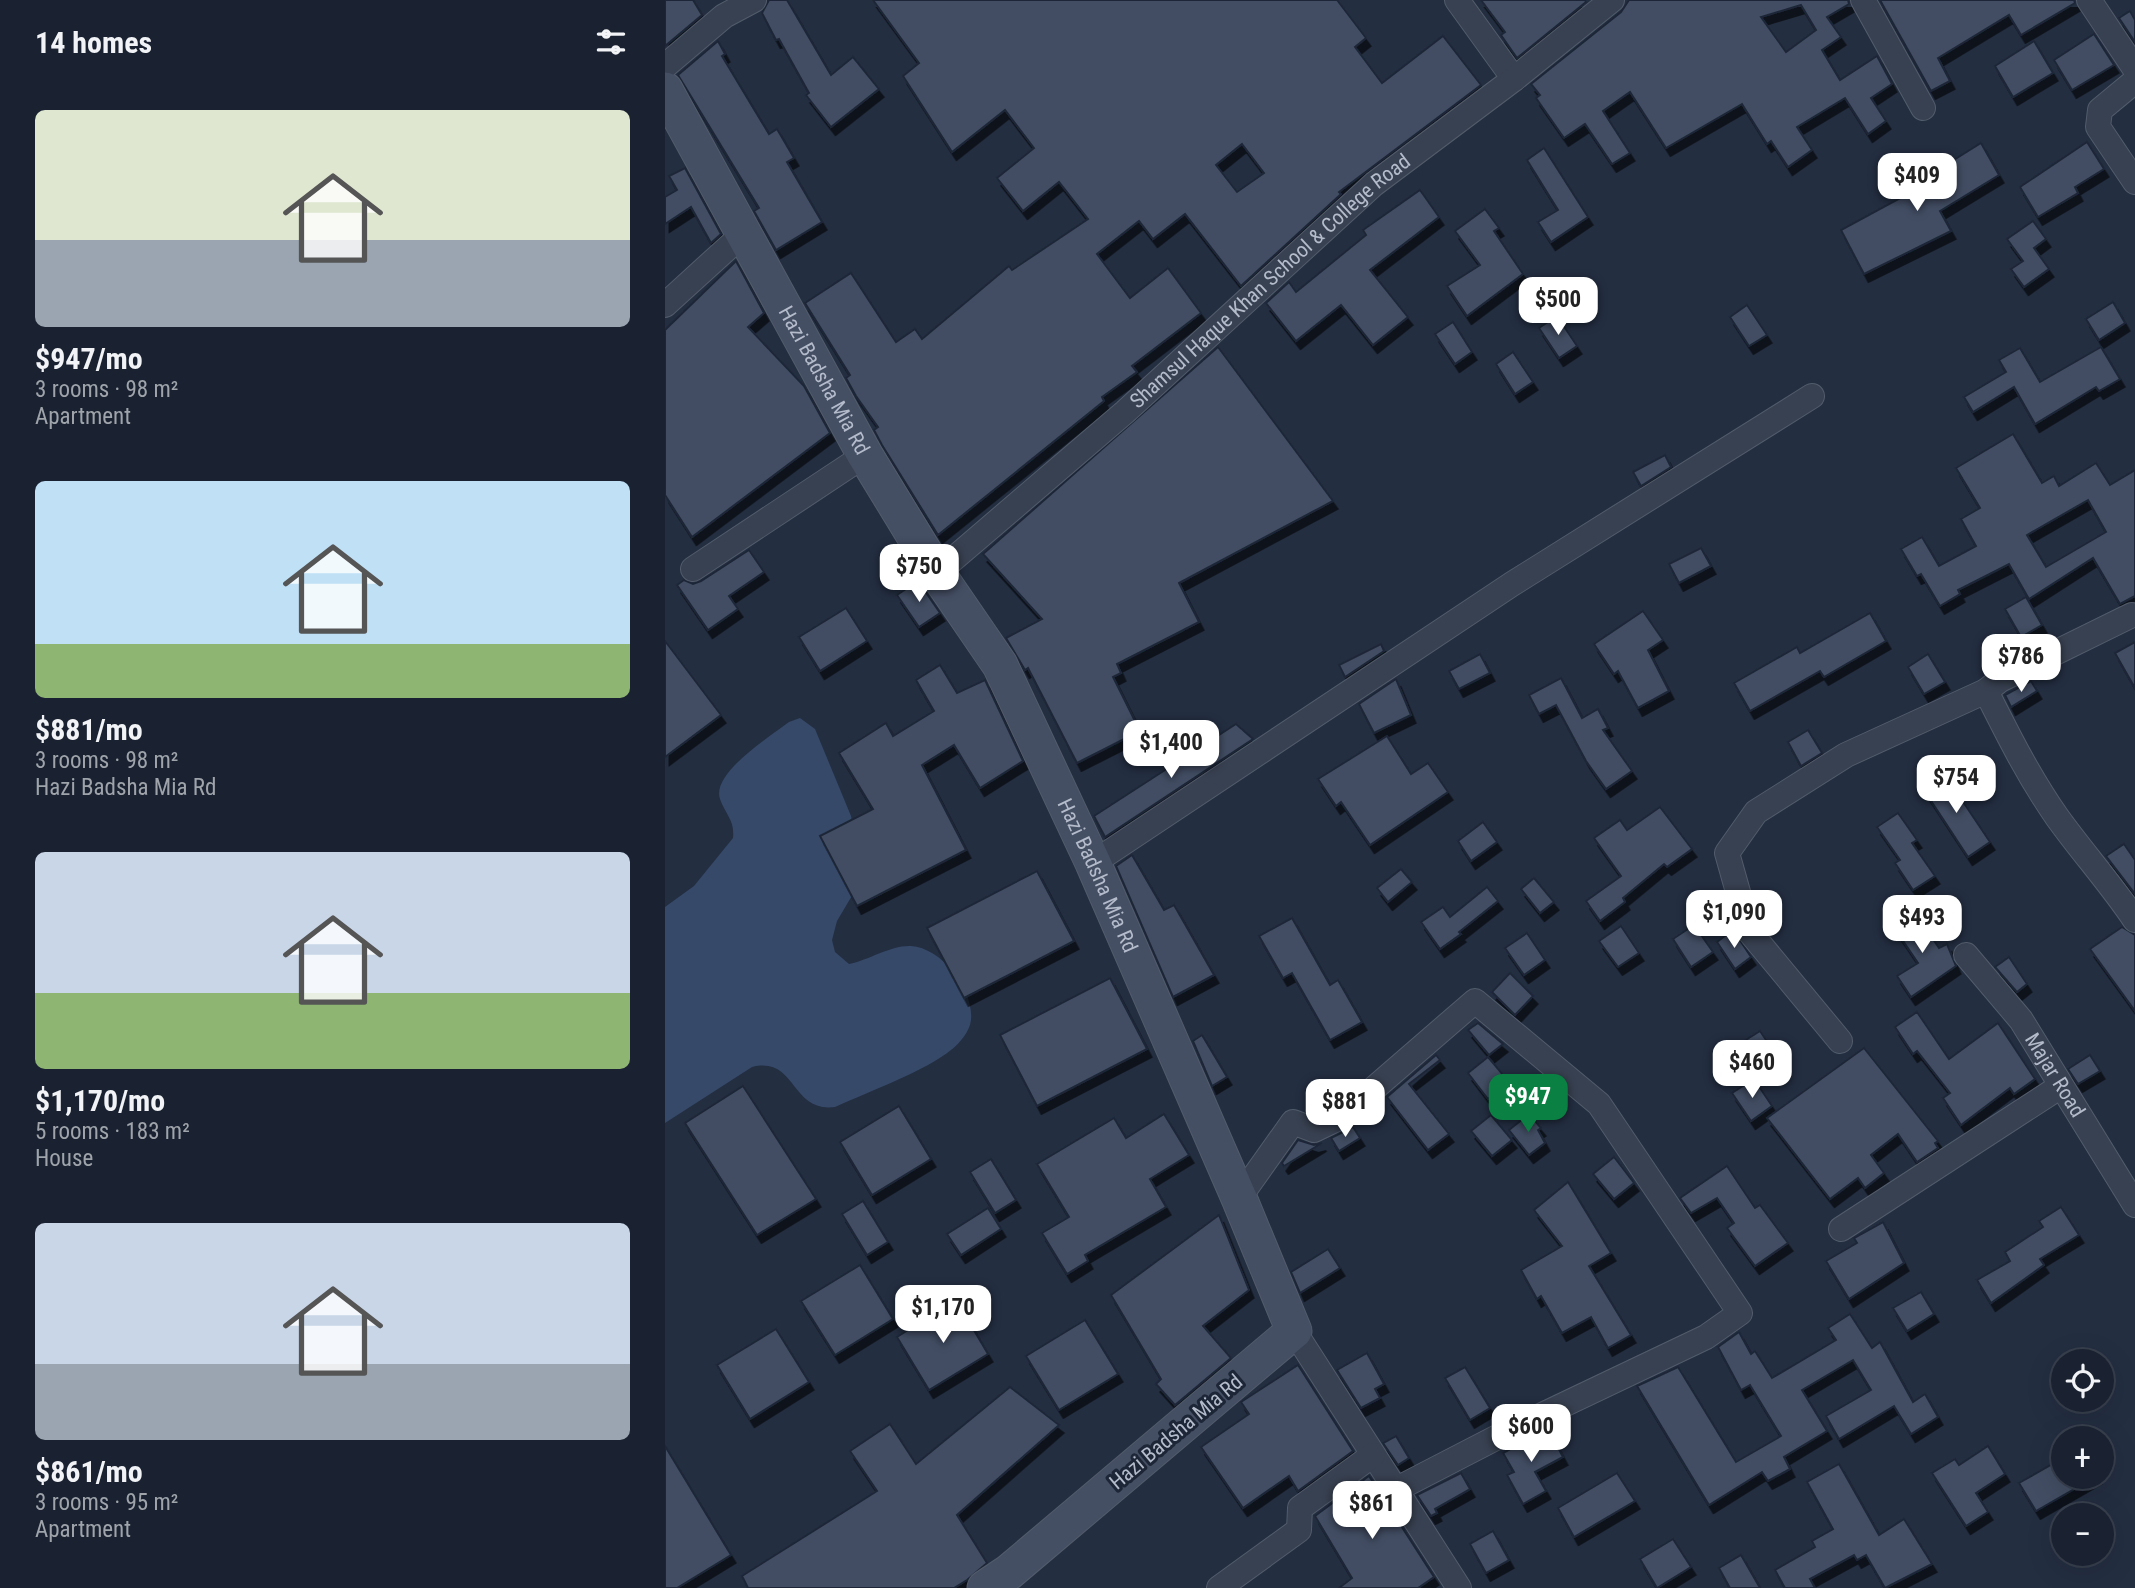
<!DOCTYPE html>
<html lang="en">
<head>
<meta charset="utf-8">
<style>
	:root { --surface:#1a2231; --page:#272f3d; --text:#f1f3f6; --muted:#9fa4ab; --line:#383f4d; --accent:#0b8043 }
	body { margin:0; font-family:"Roboto Condensed",sans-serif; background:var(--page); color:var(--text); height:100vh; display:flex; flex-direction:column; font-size:26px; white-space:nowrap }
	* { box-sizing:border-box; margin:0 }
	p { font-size:23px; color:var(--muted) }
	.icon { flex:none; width:38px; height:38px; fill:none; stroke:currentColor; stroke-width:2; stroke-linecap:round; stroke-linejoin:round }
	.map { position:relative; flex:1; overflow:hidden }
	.details { display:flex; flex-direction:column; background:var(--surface); width:665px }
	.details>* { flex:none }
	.controls { position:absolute; left:1386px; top:1349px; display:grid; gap:14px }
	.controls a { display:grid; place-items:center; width:63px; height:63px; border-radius:50%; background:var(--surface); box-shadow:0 7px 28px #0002,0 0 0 2px var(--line); font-size:35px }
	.price { position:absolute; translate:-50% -60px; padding:0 16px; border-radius:14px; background:#fff; color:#222; font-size:23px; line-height:46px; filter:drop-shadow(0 2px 4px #0008) }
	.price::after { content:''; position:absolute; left:50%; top:42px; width:21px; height:16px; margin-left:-10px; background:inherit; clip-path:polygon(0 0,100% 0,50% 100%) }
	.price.active { background:var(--accent); color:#fff }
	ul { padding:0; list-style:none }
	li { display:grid; align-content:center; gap:14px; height:371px; padding:0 35px }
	li span { display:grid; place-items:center; height:217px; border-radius:10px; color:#555 }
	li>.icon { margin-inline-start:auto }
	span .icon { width:126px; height:126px; fill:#fffc; stroke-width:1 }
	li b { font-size:30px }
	h2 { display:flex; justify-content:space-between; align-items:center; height:84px; padding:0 35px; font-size:30px }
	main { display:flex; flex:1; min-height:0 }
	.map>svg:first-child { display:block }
	.water { fill:#364969 }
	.building { fill:#424e63; stroke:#1e2838; stroke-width:2; fill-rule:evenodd; filter:url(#shadow) }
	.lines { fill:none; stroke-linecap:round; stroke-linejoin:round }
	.street-casing { stroke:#525c6b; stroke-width:26 }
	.secondary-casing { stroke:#525c6b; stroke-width:37 }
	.street { stroke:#384151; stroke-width:24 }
	.secondary { stroke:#454f64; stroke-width:35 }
	.labels { text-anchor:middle; stroke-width:6; stroke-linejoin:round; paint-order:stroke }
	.street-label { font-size:21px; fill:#b4bccb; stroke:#1c2636 }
</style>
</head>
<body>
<main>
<section class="details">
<h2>14 homes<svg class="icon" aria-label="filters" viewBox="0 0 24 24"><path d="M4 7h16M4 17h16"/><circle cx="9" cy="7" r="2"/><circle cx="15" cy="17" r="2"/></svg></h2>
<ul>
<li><span style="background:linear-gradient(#dfe7d0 60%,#9aa5b1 0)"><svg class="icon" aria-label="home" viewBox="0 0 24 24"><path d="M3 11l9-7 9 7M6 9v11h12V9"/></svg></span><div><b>$947/mo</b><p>3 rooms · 98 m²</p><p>Apartment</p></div></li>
<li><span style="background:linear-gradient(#bfe0f5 75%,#8fb573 0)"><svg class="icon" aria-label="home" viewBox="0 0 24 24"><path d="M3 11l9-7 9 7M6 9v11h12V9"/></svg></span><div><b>$881/mo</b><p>3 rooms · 98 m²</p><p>Hazi Badsha Mia Rd</p></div></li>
<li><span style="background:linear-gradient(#c9d6e8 65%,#8fb573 0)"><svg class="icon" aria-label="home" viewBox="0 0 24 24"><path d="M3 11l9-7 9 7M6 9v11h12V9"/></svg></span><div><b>$1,170/mo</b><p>5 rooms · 183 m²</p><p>House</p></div></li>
<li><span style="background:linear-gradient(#c9d6e8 65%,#9aa5b1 0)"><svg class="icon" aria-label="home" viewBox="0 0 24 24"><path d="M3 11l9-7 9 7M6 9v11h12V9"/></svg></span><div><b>$861/mo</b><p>3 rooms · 95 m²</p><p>Apartment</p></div></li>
</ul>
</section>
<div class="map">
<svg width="1470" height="1588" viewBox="0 0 1470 1588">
	<defs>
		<filter id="shadow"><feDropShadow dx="4.5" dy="8" stdDeviation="0" flood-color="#0009"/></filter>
	</defs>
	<rect width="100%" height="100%" fill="#232e41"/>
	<path class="water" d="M135,718L150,729L186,816L194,858L188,894L172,921L167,940L170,952L184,964C204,960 226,945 246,946C277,948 309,990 306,1020C305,1031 295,1043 286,1050C262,1070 201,1093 170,1107C125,1113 132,1056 87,1067L0,1123V907L29,886L68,838C70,820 60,814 55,799C46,773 106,736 124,722Z"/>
	<g class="building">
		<polygon points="0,0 28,0 37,15 0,46"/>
		<polygon points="104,0 122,0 166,75 188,57 214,89 166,127 141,95 144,93 114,39 111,40 97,13"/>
		<path d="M208,0H672L701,38L690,47L717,83L778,36L816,85L674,192L676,194L576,286L520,214L488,239L474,221L432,254L465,298L503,268L536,313L467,366L472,372L437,397L439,401L273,535L217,445L209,430L213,427L191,396L181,378L185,375L140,303L186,273L231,342L250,329L257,339L344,266L347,270L423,219L394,182L358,211L332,178L369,148L340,110L287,152L238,76L254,63ZM577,144L599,173L572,192L551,165Z"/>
		<polygon points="816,0 920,0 921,2 852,58 836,35 840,32"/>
		<path d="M964,0H1183L1184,4L1162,17L1176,37L1157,50L1175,80L1212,56L1227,84L1206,98L1221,121L1203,134L1180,98L1132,127L1147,150L1123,167L1106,141L1102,144L1077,104L1001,148L965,92L938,111L965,153L947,164L920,124L899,138L871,98L875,95L866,84L956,12ZM1136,5L1151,30L1121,52L1096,17Z"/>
		<polygon points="1215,0 1409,0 1410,3 1356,35 1344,15 1273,58 1285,81 1266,91"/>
		<polygon points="1465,11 1470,20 1470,42 1454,18"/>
		<polygon points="1429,34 1449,65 1407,90 1389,60"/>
		<polygon points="53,41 60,54 57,56 104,134 112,129 129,158 122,162 157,222 111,250 89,211 94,208 13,75"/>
		<polygon points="1369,41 1388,73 1348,97 1330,66"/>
		<polygon points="1422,142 1439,169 1410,187 1413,193 1373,217 1355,187"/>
		<polygon points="1316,143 1334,175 1275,211 1286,231 1199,274 1176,230 1280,174 1276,168"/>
		<polygon points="879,148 923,217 886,242 873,222 893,210 862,160"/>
		<polygon points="20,168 56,234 46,243 26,207 0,224 0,197 12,190 4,176"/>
		<polygon points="755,190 774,217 705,270 743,317 708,345 676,305 631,341 601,303 624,282 631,292 701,235 698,230"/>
		<polygon points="820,209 834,228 829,231 858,274 802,316 782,286 815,265 790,231"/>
		<polygon points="1368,221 1381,239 1369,248 1384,269 1359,287 1346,269 1358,261 1342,239"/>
		<polygon points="71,261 99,313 83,327 139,386 165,433 27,537 0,495 0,330"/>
		<polygon points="1448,302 1460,323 1434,340 1421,319"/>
		<polygon points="1082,305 1102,335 1084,346 1065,317"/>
		<polygon points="892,316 912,346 894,358 874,328"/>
		<polygon points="788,322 807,352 790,364 770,334"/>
		<polygon points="553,347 668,501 514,583 534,622 452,664 456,673 448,677 475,731 412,763 363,668 360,670 341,638 377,619 318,554"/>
		<polygon points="1436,347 1455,379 1434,391 1431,387 1370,424 1349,387 1308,412 1299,397 1341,372 1334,360 1355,348 1375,382"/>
		<polygon points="848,352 868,382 850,394 831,364"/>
		<path d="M1348,434L1377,483L1389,476L1394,486L1431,463L1445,485L1470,470V596L1455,604L1428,558L1364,599L1344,564L1293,590L1295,594L1275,606L1256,574L1252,576L1236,549L1257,537L1274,566L1311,546L1296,519L1315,508L1291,468ZM1423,500L1441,532L1381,567L1362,535Z"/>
		<polygon points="1000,455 1006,467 976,486 968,472"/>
		<polygon points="1036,548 1046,566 1014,583 1004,564"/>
		<polygon points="84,550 99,572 64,596 73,609 43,630 12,585 19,580 28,584 36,581"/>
		<polygon points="253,581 275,613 254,627 232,595"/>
		<polygon points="1361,597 1377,625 1356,637 1340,609"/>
		<polygon points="181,608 202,641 155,671 134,637"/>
		<polygon points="978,611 998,640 983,650 1004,691 973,708 953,671 949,674 929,644"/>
		<polygon points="1205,613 1221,641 1159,677 1155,671 1085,711 1069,683 1132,647 1135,653"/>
		<polygon points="0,641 56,715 0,757"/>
		<polygon points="1470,642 1470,688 1450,653"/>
		<polygon points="716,644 719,651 680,677 674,665"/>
		<polygon points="815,654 825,673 794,689 784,671"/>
		<polygon points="1263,654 1280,682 1259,694 1243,667"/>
		<polygon points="275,665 292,693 320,680 358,761 315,788 289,745 257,765 301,850 192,906 155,836 208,809 174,753 221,723 228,736 269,711 251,680"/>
		<polygon points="896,678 917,718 933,709 943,728 938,730 967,771 941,789 921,761 891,705 874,714 864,695"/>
		<polygon points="731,679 746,715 709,733 694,704"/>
		<polygon points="1366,681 1372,691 1346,707 1340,695"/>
		<polygon points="571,724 588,739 440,837 429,816"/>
		<polygon points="1143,730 1157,753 1136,766 1123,742"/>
		<polygon points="722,736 746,774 763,763 783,792 705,845 676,802 671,806 653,779"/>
		<polygon points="1278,772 1325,842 1303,857 1257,787"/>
		<polygon points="995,807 1027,849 1002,867 999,864 958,898 960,902 935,921 921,901 956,876 929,838 955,820 962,830"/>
		<polygon points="1233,813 1252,840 1247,843 1270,876 1248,890 1230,863 1235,860 1212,827"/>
		<polygon points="818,822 832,842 806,861 793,841"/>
		<polygon points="1459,844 1470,860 1470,894 1441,856"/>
		<polygon points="467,855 499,910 509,905 549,975 508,997 451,866"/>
		<polygon points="736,869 747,882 723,902 712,888"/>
		<polygon points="372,871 409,941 299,998 262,928"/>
		<polygon points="869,878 889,902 875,913 856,889"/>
		<polygon points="822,887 833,901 794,932 796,934 775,949 756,922 778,907 785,917"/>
		<polygon points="1249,911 1274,948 1282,944 1291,966 1246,997 1232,976 1253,963 1228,926"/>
		<polygon points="627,918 665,985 673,980 697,1022 665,1040 627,973 618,978 594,936"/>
		<polygon points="1029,925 1048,952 1026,967 1008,939"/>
		<polygon points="956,926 974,953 953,967 934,941"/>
		<polygon points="1457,927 1470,935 1470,1011 1425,949"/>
		<polygon points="1068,930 1086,957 1070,969 1052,942"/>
		<polygon points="862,933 880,960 859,975 840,948"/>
		<polygon points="1344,957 1362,984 1352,992 1330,967"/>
		<polygon points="845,973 868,996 850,1015 827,992"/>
		<polygon points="445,978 482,1049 372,1106 335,1035"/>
		<polygon points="1252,1012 1284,1059 1333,1023 1370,1079 1349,1094 1345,1088 1296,1125 1278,1098 1285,1093 1252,1051 1248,1054 1230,1027"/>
		<polygon points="813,1023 838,1044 824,1055 803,1030"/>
		<polygon points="1095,1031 1113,1058 1091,1072 1073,1045"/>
		<polygon points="537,1035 562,1077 547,1086 528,1041"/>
		<polygon points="1199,1048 1273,1141 1270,1143 1273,1148 1252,1162 1233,1134 1206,1155 1219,1173 1200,1188 1193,1178 1165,1199 1102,1118"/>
		<polygon points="771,1055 775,1060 744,1084 784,1134 763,1150 722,1097"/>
		<polygon points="1425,1055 1435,1071 1413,1084 1403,1069"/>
		<polygon points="823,1057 844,1082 823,1099 803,1073"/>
		<polygon points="1089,1079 1107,1106 1086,1121 1067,1093"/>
		<polygon points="78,1086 151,1199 92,1235 20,1123"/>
		<polygon points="234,1106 266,1159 207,1195 175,1142"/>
		<polygon points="499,1114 524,1155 485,1179 501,1207 420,1255 423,1261 402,1274 377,1233 404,1217 372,1164 449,1118 461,1138"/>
		<polygon points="864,1114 876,1128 873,1130 880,1143 864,1155 844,1130"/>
		<polygon points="826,1115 847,1140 827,1156 806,1131"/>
		<polygon points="688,1127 695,1138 674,1151 666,1138"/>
		<polygon points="633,1140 649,1145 657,1143 619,1166 617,1163"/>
		<polygon points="949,1157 969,1183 949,1199 928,1174"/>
		<polygon points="326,1159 351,1200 330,1213 305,1172"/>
		<polygon points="1062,1166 1090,1208 1095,1205 1123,1243 1090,1266 1062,1228 1069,1223 1052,1198 1026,1213 1015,1198"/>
		<polygon points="903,1182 946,1253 924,1266 966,1335 943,1348 926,1317 897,1333 876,1296 872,1299 856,1270 897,1246 869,1210"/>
		<polygon points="198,1201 223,1242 202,1255 177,1214"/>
		<polygon points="1396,1207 1414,1235 1375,1259 1379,1265 1326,1303 1312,1280 1345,1261 1340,1252 1378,1227 1374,1221"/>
		<polygon points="323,1208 336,1229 296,1255 282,1234"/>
		<polygon points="554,1215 584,1290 538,1326 566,1358 510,1405 491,1384 496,1379 446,1295"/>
		<polygon points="1218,1222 1239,1263 1184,1299 1161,1261 1192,1243 1189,1238"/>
		<polygon points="663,1249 675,1268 635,1293 626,1272"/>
		<polygon points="195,1265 228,1319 170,1355 136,1301"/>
		<polygon points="1256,1292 1269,1314 1242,1331 1228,1308"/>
		<polygon points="291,1300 323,1354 264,1390 232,1337"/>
		<polygon points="1185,1314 1207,1348 1215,1342 1248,1402 1260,1394 1273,1417 1246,1434 1229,1406 1174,1439 1161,1416 1206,1390 1188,1360 1137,1390 1162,1431 1119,1457 1125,1469 1103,1481 1097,1472 1044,1505 972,1386 1013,1367 1071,1462 1116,1436 1085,1385 1076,1390 1053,1347 1074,1332 1086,1354 1090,1351 1107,1378 1171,1340 1163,1328"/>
		<polygon points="420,1320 453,1374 394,1410 361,1356"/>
		<polygon points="111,1329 144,1382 85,1419 52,1365"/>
		<polygon points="702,1353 719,1384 710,1389 715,1398 696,1408 672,1370"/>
		<polygon points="633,1365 688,1451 633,1491 624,1476 578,1508 536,1447 584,1414 576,1402"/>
		<polygon points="800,1367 825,1408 805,1420 780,1378"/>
		<polygon points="345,1387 394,1425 292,1515 322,1563 302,1580 289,1588 83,1588 77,1576 212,1491 185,1451 225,1424 251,1464"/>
		<polygon points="883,1429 898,1457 870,1472 881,1491 858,1504 842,1475 849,1472 838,1453"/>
		<polygon points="731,1436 744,1458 733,1465 718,1443"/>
		<polygon points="0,1446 66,1555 12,1588 0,1588"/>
		<polygon points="1323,1446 1340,1474 1311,1493 1323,1512 1301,1526 1267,1473 1290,1459 1294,1465"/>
		<polygon points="1398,1458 1398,1477 1430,1477 1371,1511 1354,1483"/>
		<polygon points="1174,1464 1214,1535 1239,1519 1267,1564 1220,1588 1201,1555 1192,1560 1189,1555 1145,1579 1150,1588 1120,1588 1110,1570 1150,1547 1147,1541 1168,1529 1142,1482"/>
		<polygon points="796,1473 805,1489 770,1509 772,1513 766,1516 752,1495"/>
		<polygon points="952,1473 970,1501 909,1537 893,1508"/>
		<polygon points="704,1476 769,1577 753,1588 674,1588 687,1578 650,1516"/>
		<polygon points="828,1531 844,1560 821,1573 805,1544"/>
		<polygon points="1008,1539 1026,1567 992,1588 975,1559"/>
		<polygon points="1076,1555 1095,1588 1065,1588 1054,1568"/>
	</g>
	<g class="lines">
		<g class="street-casing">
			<g id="street">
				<polyline points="792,0 849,79"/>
				<polyline points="1198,0 1258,108"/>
				<polyline points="1424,0 1470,69"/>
				<polyline points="0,66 59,16 89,0"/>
				<polyline points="1470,81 1435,110 1433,127 1470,182"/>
				<polyline points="0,305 79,233"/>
				<polyline points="28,569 200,455"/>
				<path id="s1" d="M272,573L460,412L709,184L849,79L947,0"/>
				<polyline points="1321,691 1335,680 1467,615"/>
				<polyline points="428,863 847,584 1147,396"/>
				<path id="s2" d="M1301,955L1356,1020L1470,1205"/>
				<path d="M1175,1041L1084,931L1062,853L1091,812L1181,755L1321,691C1343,735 1364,777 1392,817C1417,852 1446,884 1470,920"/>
				<polyline points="574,1198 628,1122 649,1130 676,1117 810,1001 934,1104 1075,1313 1041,1337 850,1428 730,1490"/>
				<polyline points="1176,1229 1396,1086"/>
				<polyline points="629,1331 794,1588"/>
				<polyline points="554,1588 634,1530 635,1508 708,1455"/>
			</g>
		</g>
		<g class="secondary-casing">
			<g id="secondary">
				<path id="s3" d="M0,90L200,455L272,573L335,665L428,863L574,1198L629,1331L344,1572L320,1588"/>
			</g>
		</g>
		<use href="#street" class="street"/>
		<use href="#secondary" class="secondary"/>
	</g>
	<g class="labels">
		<g class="street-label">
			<text dy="7" stroke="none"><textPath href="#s1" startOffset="443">Shamsul Haque Khan School &amp; College Road</textPath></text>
			<text dy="7" stroke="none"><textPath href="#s3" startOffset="331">Hazi Badsha Mia Rd</textPath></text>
			<text dy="7" stroke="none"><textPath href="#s3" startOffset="898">Hazi Badsha Mia Rd</textPath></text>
			<text dy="7" stroke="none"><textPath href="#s2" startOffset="150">Majar Road</textPath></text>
			<text transform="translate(511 1432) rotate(-40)" y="7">Hazi Badsha Mia Rd</text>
		</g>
	</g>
</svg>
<div class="controls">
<a><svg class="icon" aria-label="locate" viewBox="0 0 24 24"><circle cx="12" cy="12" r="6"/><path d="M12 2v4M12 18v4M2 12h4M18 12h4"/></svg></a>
<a>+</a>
<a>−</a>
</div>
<b class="price" style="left:1252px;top:213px">$409</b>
<b class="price" style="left:893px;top:337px">$500</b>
<b class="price" style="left:254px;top:604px">$750</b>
<b class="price" style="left:1356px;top:694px">$786</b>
<b class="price" style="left:506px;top:780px">$1,400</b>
<b class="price" style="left:1291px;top:815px">$754</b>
<b class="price" style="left:1069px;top:950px">$1,090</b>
<b class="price" style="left:1257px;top:955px">$493</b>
<b class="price" style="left:1087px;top:1100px">$460</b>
<b class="price active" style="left:863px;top:1134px">$947</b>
<b class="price" style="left:680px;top:1139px">$881</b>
<b class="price" style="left:278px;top:1345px">$1,170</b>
<b class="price" style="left:866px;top:1464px">$600</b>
<b class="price" style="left:707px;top:1541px">$861</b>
</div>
</main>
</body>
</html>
